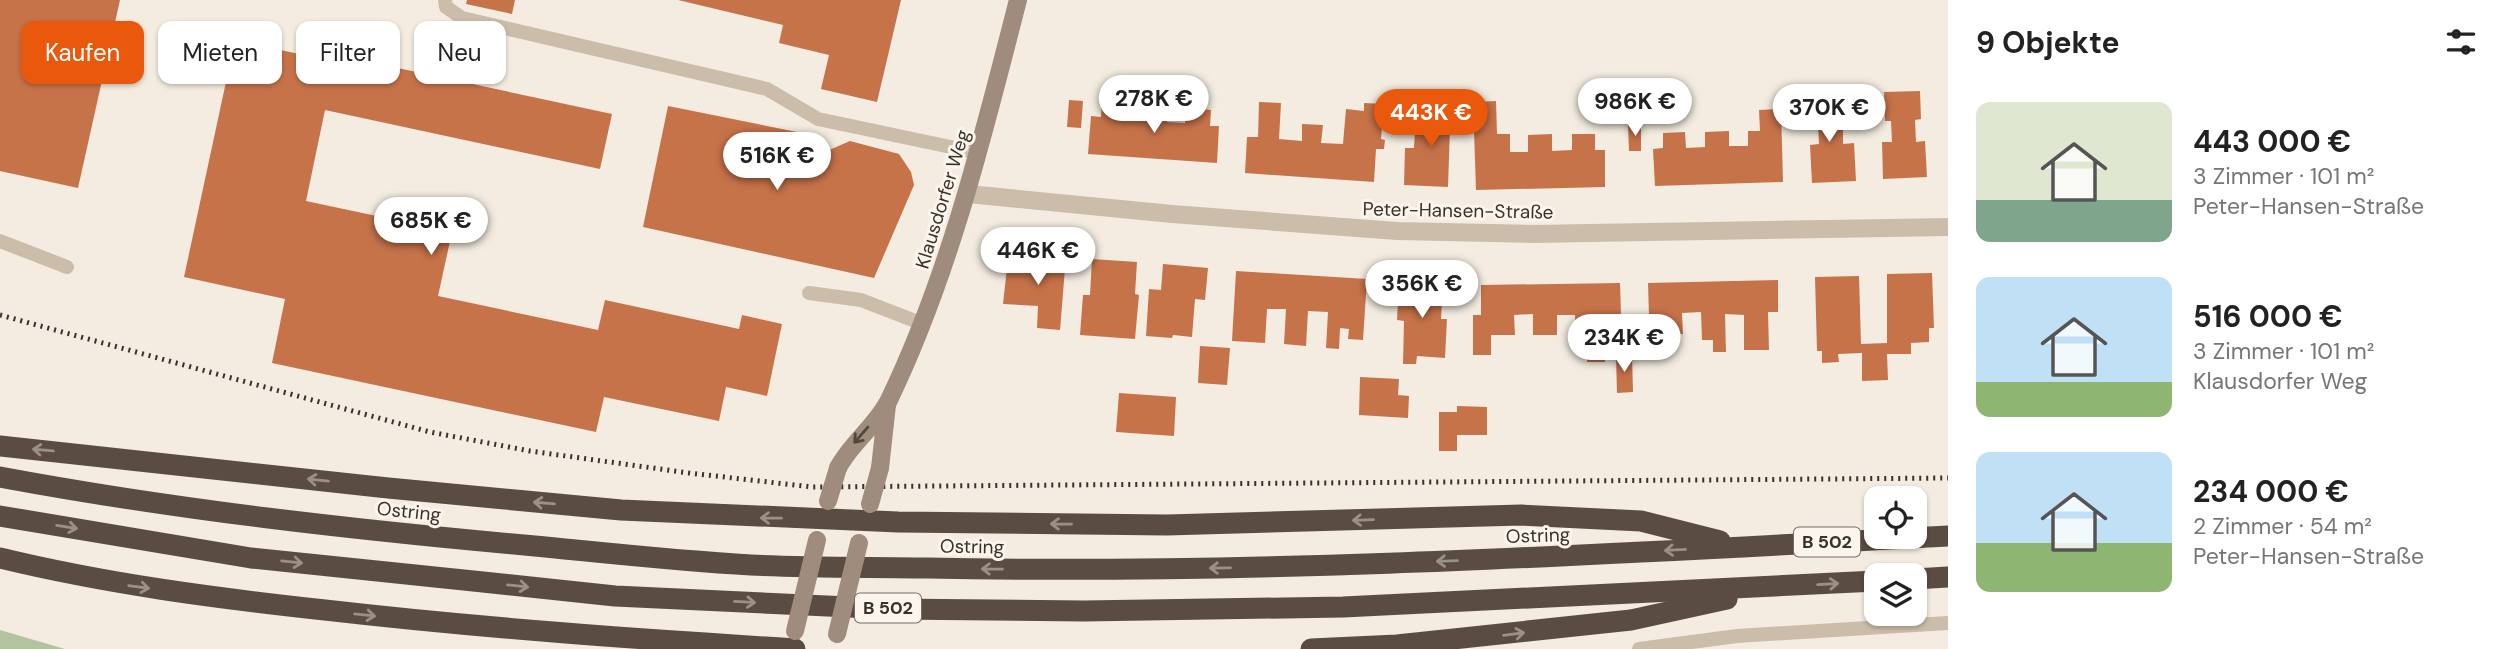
<!DOCTYPE html>
<html lang="de">
<head>
<meta charset="utf-8">
<style>
	:root { --surface:#fff; --page:#f6f6f6; --text:#222; --muted:#767676; --accent:#ea580c }
	body { margin:0; font-family:"DM Sans",sans-serif; background:var(--page); color:var(--text); height:100vh; display:flex; flex-direction:column; font-size:26px; white-space:nowrap }
	* { box-sizing:border-box; margin:0 }
	p { font-size:23px; color:var(--muted) }
	.icon { flex:none; width:38px; height:38px; fill:none; stroke:currentColor; stroke-width:2; stroke-linecap:round; stroke-linejoin:round }
	.map { position:relative; flex:1; overflow:hidden }
	.panel { display:flex; flex-direction:column; background:var(--surface); width:560px }
	.panel>* { flex:none }
	.top-card { position:absolute; left:21px; top:21px; width:665px; height:63px; display:flex; gap:14px }
	.buttons { position:absolute; left:1864px; top:486px; display:grid; gap:14px }
	.buttons a { display:grid; place-items:center; width:63px; height:63px; border-radius:14px; background:var(--surface); box-shadow:0 2px 5px #0004; font-size:35px }
	.price { position:absolute; translate:-50% -60px; padding:0 16px; border-radius:24px; background:#fff; color:#222; font-size:23px; line-height:46px; filter:drop-shadow(0 2px 4px #0008) }
	.price::after { content:''; position:absolute; left:50%; top:42px; width:21px; height:16px; margin-left:-10px; background:inherit; clip-path:polygon(0 0,100% 0,50% 100%) }
	.price.active { background:var(--accent); color:#fff }
	ul { padding:0; list-style:none }
	li { display:flex; align-items:center; gap:21px; height:175px; padding:0 28px }
	li span { display:grid; place-items:center; flex:none; width:196px; height:140px; border-radius:14px; color:#555 }
	li>.icon { margin-inline-start:auto }
	span .icon { width:84px; height:84px; fill:#fffc; stroke-width:1 }
	li b { font-size:30px }
	h2 { display:flex; justify-content:space-between; align-items:center; height:84px; padding:0 28px; font-size:30px }
	.pill { padding:0 24px; border-radius:14px; background:var(--surface); box-shadow:0 2px 5px #0004; font-size:24px; line-height:63px }
	.pill.active { background:var(--accent); color:#fff }
	main { display:flex; flex:1; min-height:0 }
	.map>svg:first-child { display:block }
	.green { fill:#b4c39f }
	.building { fill:#c7734a }
	.lines { fill:none; stroke-linecap:round; stroke-linejoin:round }
	.lane { stroke:#ccbdab; stroke-width:14 }
	.street { stroke:#ccbdab; stroke-width:18 }
	.secondary { stroke:#a08c7c; stroke-width:18 }
	.highway { stroke:#5b4c41; stroke-width:21 }
	.rail { stroke:#3a312a; stroke-width:5; stroke-dasharray:2 5; stroke-linecap:butt }
	.secondary-bridge { stroke:#a08c7c; stroke-width:18 }
	.oneway { stroke:#54483e }
	.oneway2 { stroke:#9b9086 }
	.labels { text-anchor:middle; stroke-width:6; stroke-linejoin:round; paint-order:stroke }
	.shield { fill:#fbf5ed; stroke:#746c64; stroke-width:2 }
	.shield-label { font-size:18px; font-weight:bold; fill:#3a312a }
	.street-label { font-size:19px; fill:#3a312a; stroke:#fbf5ed }
</style>
</head>
<body>
<main>
<div class="map">
<svg width="1948" height="649" viewBox="0 0 1948 649">
	<rect width="100%" height="100%" fill="#f4ece0"/>
	<polygon class="green" points="0,630 65,649 0,649"/>
	<g class="building">
		<polygon points="0,0 120,0 78,188 0,171"/>
		<polygon points="467,0 515,0 512,14 466,4"/>
		<polygon points="678,0 901,0 877,102 821,89 829,55 779,43 783,25"/>
		<polygon points="235,40 336,62 337,55 612,114 600,169 325,110 306,201 452,232 438,296 598,330 605,300 739,329 742,315 782,324 767,396 726,387 719,421 604,397 596,432 272,363 285,299 184,277"/>
		<polygon points="1829,89 1831,128 1843,127 1843,144 1854,143 1856,181 1812,183 1810,145 1819,144 1818,123 1809,123 1807,90"/>
		<polygon points="1920,91 1921,119 1915,120 1916,142 1925,141 1927,177 1883,179 1882,142 1892,142 1891,121 1885,121 1884,92"/>
		<polygon points="1430,97 1451,98 1448,187 1404,185 1405,148 1414,148 1415,131 1428,132"/>
		<polygon points="1069,100 1083,101 1081,128 1067,127"/>
		<polygon points="1102,100 1125,102 1125,119 1133,120 1142,120 1143,104 1168,106 1167,122 1185,123 1186,108 1211,110 1210,126 1219,126 1217,163 1088,154 1091,116 1101,117"/>
		<polygon points="1496,101 1497,134 1510,134 1510,152 1528,152 1528,135 1552,134 1552,151 1572,150 1572,134 1595,134 1595,150 1605,150 1605,187 1476,190 1473,102"/>
		<polygon points="1259,102 1281,103 1279,139 1302,141 1302,124 1323,125 1321,143 1343,144 1346,109 1364,111 1364,103 1384,104 1381,139 1385,140 1384,149 1376,149 1374,182 1245,173 1247,137 1258,137"/>
		<polygon points="668,106 797,132 820,154 850,141 899,154 911,172 914,185 874,278 643,227"/>
		<polygon points="1781,109 1783,182 1655,186 1653,149 1663,148 1663,133 1685,132 1686,148 1705,147 1705,132 1729,131 1729,146 1748,146 1748,131 1760,131 1759,110"/>
		<polygon points="1628,125 1641,125 1641,151 1629,151"/>
		<polygon points="1021,252 1066,256 1060,330 1037,328 1038,306 1003,304 1007,268 1020,269"/>
		<polygon points="1092,259 1137,262 1135,294 1139,295 1135,339 1080,335 1083,295 1090,295"/>
		<polygon points="1163,264 1208,268 1205,300 1195,299 1192,337 1173,335 1172,338 1146,336 1149,289 1161,290"/>
		<polygon points="1236,271 1367,279 1363,340 1348,339 1349,329 1340,328 1339,349 1326,348 1328,312 1308,311 1306,346 1284,344 1286,309 1267,309 1265,343 1232,341"/>
		<polygon points="1932,273 1934,328 1929,328 1929,342 1911,343 1911,354 1887,354 1888,380 1862,381 1862,353 1838,354 1839,362 1822,363 1822,351 1817,351 1815,277 1859,276 1861,344 1887,343 1887,274"/>
		<polygon points="1399,280 1443,282 1441,319 1447,319 1445,358 1417,356 1416,364 1403,364 1404,321 1397,320"/>
		<polygon points="1778,280 1778,312 1768,312 1769,350 1744,350 1744,315 1725,314 1726,352 1713,352 1713,340 1702,340 1701,312 1682,313 1683,334 1658,334 1658,316 1649,316 1648,283"/>
		<polygon points="1620,283 1621,315 1618,315 1618,334 1604,334 1605,362 1587,362 1587,335 1576,335 1575,315 1557,315 1557,335 1533,335 1533,314 1514,315 1515,335 1491,335 1491,355 1473,355 1473,315 1481,315 1481,285"/>
		<polygon points="1200,346 1230,348 1227,385 1198,383"/>
		<polygon points="1616,356 1632,356 1633,392 1617,393"/>
		<polygon points="1360,377 1399,379 1398,395 1409,396 1408,418 1359,415"/>
		<polygon points="1119,393 1176,397 1174,436 1116,432"/>
		<polygon points="1457,406 1487,407 1487,435 1457,435 1457,451 1439,451 1439,412 1457,412"/>
	</g>
	<g class="lines">
		<g class="lane">
			<polyline points="445,0 446,7 462,18 767,89 818,119 979,153"/>
			<polyline points="0,241 67,267"/>
			<polyline points="809,293 861,300 923,324"/>
			<polyline points="1639,649 1737,636 1948,623"/>
		</g>
		<polyline class="street" points="968,194 1172,214 1397,231 1533,234 1948,227"/>
		<g class="secondary">
			<path d="M838,468C851,443 877,425 889,400C950,273 983,136 1018,0"/>
			<polyline points="880,468 887,405"/>
		</g>
		<g class="highway">
			<polyline points="0,446 388,488 621,510 898,522 1167,525 1521,515 1641,521 1720,541"/>
			<path d="M0,477C177,510 356,530 535,546C607,553 679,561 751,565C809,568 869,567 927,568C1268,575 1608,554 1948,536"/>
			<polyline points="0,516 251,558 483,582 615,596 892,609 1084,611 1343,607 1876,581"/>
			<path d="M0,558C107,584 215,598 325,610C481,628 638,639 795,649"/>
			<polyline points="1914,579 1948,577"/>
			<polyline points="1311,649 1397,645 1631,620 1727,599"/>
		</g>
		<polyline class="rail" points="0,315 430,432 530,451 689,473 812,487 1948,478"/>
		<g class="secondary-bridge">
			<polyline points="828,501 838,468"/>
			<polyline points="870,504 880,468"/>
			<polyline points="795,631 817,540"/>
			<polyline points="837,634 859,543"/>
		</g>
	</g>
	<defs><path id="oneway-shaft" d="M-6 0H5M1.5-3L5.5 0L1.5 3" fill="none" stroke-width="1.6" stroke-linecap="round" stroke-linejoin="round" transform="scale(1.75)"/></defs>
	<use class="oneway" href="#oneway-shaft" transform="translate(861 435) rotate(131)"/>
	<g class="oneway2">
		<use href="#oneway-shaft" transform="translate(43 450) rotate(-175)"/>
		<use href="#oneway-shaft" transform="translate(318 480) rotate(-174)"/>
		<use href="#oneway-shaft" transform="translate(544 503) rotate(-175)"/>
		<use href="#oneway-shaft" transform="translate(771 518) rotate(-179)"/>
		<use href="#oneway-shaft" transform="translate(1363 520) rotate(178)"/>
		<use href="#oneway-shaft" transform="translate(1061 524) rotate(-179)"/>
		<use href="#oneway-shaft" transform="translate(67 527) rotate(9)"/>
		<use href="#oneway-shaft" transform="translate(1675 550) rotate(177)"/>
		<use href="#oneway-shaft" transform="translate(1447 561) rotate(178)"/>
		<use href="#oneway-shaft" transform="translate(292 562) rotate(6)"/>
		<use href="#oneway-shaft" transform="translate(1220 568) rotate(179)"/>
		<use href="#oneway-shaft" transform="translate(992 569) rotate(-179)"/>
		<use href="#oneway-shaft" transform="translate(1828 584) rotate(-3)"/>
		<use href="#oneway-shaft" transform="translate(518 586) rotate(6)"/>
		<use href="#oneway-shaft" transform="translate(139 587) rotate(8)"/>
		<use href="#oneway-shaft" transform="translate(745 602) rotate(3)"/>
		<use href="#oneway-shaft" transform="translate(365 615) rotate(6)"/>
		<use href="#oneway-shaft" transform="translate(1514 634) rotate(-7)"/>
	</g>
	<g class="labels">
		<g class="shield">
			<rect x="1794" y="527.5" width="66" height="29" rx="5"/>
			<rect x="855" y="593.5" width="66" height="29" rx="5"/>
		</g>
		<g class="shield-label">
			<text x="1827" y="548">B 502</text>
			<text x="888" y="614">B 502</text>
		</g>
		<g class="street-label">
			<text transform="translate(942 199) rotate(-73)" y="7">Klausdorfer Weg</text>
			<text transform="translate(1458 210) rotate(1)" y="7">Peter-Hansen-Straße</text>
			<text transform="translate(409 511) rotate(6)" y="7">Ostring</text>
			<text transform="translate(1538 535) rotate(-2)" y="7">Ostring</text>
			<text transform="translate(972 546) rotate(1)" y="7">Ostring</text>
		</g>
	</g>
</svg>
<div class="buttons">
<a><svg class="icon" aria-label="locate" viewBox="0 0 24 24"><circle cx="12" cy="12" r="6"/><path d="M12 2v4M12 18v4M2 12h4M18 12h4"/></svg></a>
<a><svg class="icon" aria-label="layers" viewBox="0 0 24 24"><path d="M12 4l9 5-9 5-9-5zM3 14l9 5 9-5"/></svg></a>
</div>
<b class="price" style="left:1154px;top:135px">278K €</b>
<b class="price" style="left:1635px;top:138px">986K €</b>
<b class="price" style="left:1829px;top:144px">370K €</b>
<b class="price active" style="left:1431px;top:149px">443K €</b>
<b class="price" style="left:777px;top:192px">516K €</b>
<b class="price" style="left:431px;top:257px">685K €</b>
<b class="price" style="left:1038px;top:287px">446K €</b>
<b class="price" style="left:1422px;top:320px">356K €</b>
<b class="price" style="left:1624px;top:374px">234K €</b>
<div class="top-card">
<a class="pill active">Kaufen</a>
<a class="pill">Mieten</a>
<a class="pill">Filter</a>
<a class="pill">Neu</a>
</div>
</div>
<section class="panel">
<h2>9 Objekte<svg class="icon" aria-label="filters" viewBox="0 0 24 24"><path d="M4 7h16M4 17h16"/><circle cx="9" cy="7" r="2"/><circle cx="15" cy="17" r="2"/></svg></h2>
<ul>
<li><span style="background:linear-gradient(#dfe7d0 70%,#7fa58c 0)"><svg class="icon" aria-label="home" viewBox="0 0 24 24"><path d="M3 11l9-7 9 7M6 9v11h12V9"/></svg></span><div><b>443 000 €</b><p>3 Zimmer · 101 m²</p><p>Peter-Hansen-Straße</p></div></li>
<li><span style="background:linear-gradient(#bfe0f5 75%,#8fb573 0)"><svg class="icon" aria-label="home" viewBox="0 0 24 24"><path d="M3 11l9-7 9 7M6 9v11h12V9"/></svg></span><div><b>516 000 €</b><p>3 Zimmer · 101 m²</p><p>Klausdorfer Weg</p></div></li>
<li><span style="background:linear-gradient(#bfe0f5 65%,#8fb573 0)"><svg class="icon" aria-label="home" viewBox="0 0 24 24"><path d="M3 11l9-7 9 7M6 9v11h12V9"/></svg></span><div><b>234 000 €</b><p>2 Zimmer · 54 m²</p><p>Peter-Hansen-Straße</p></div></li>
</ul>
</section>
</main>
</body>
</html>
